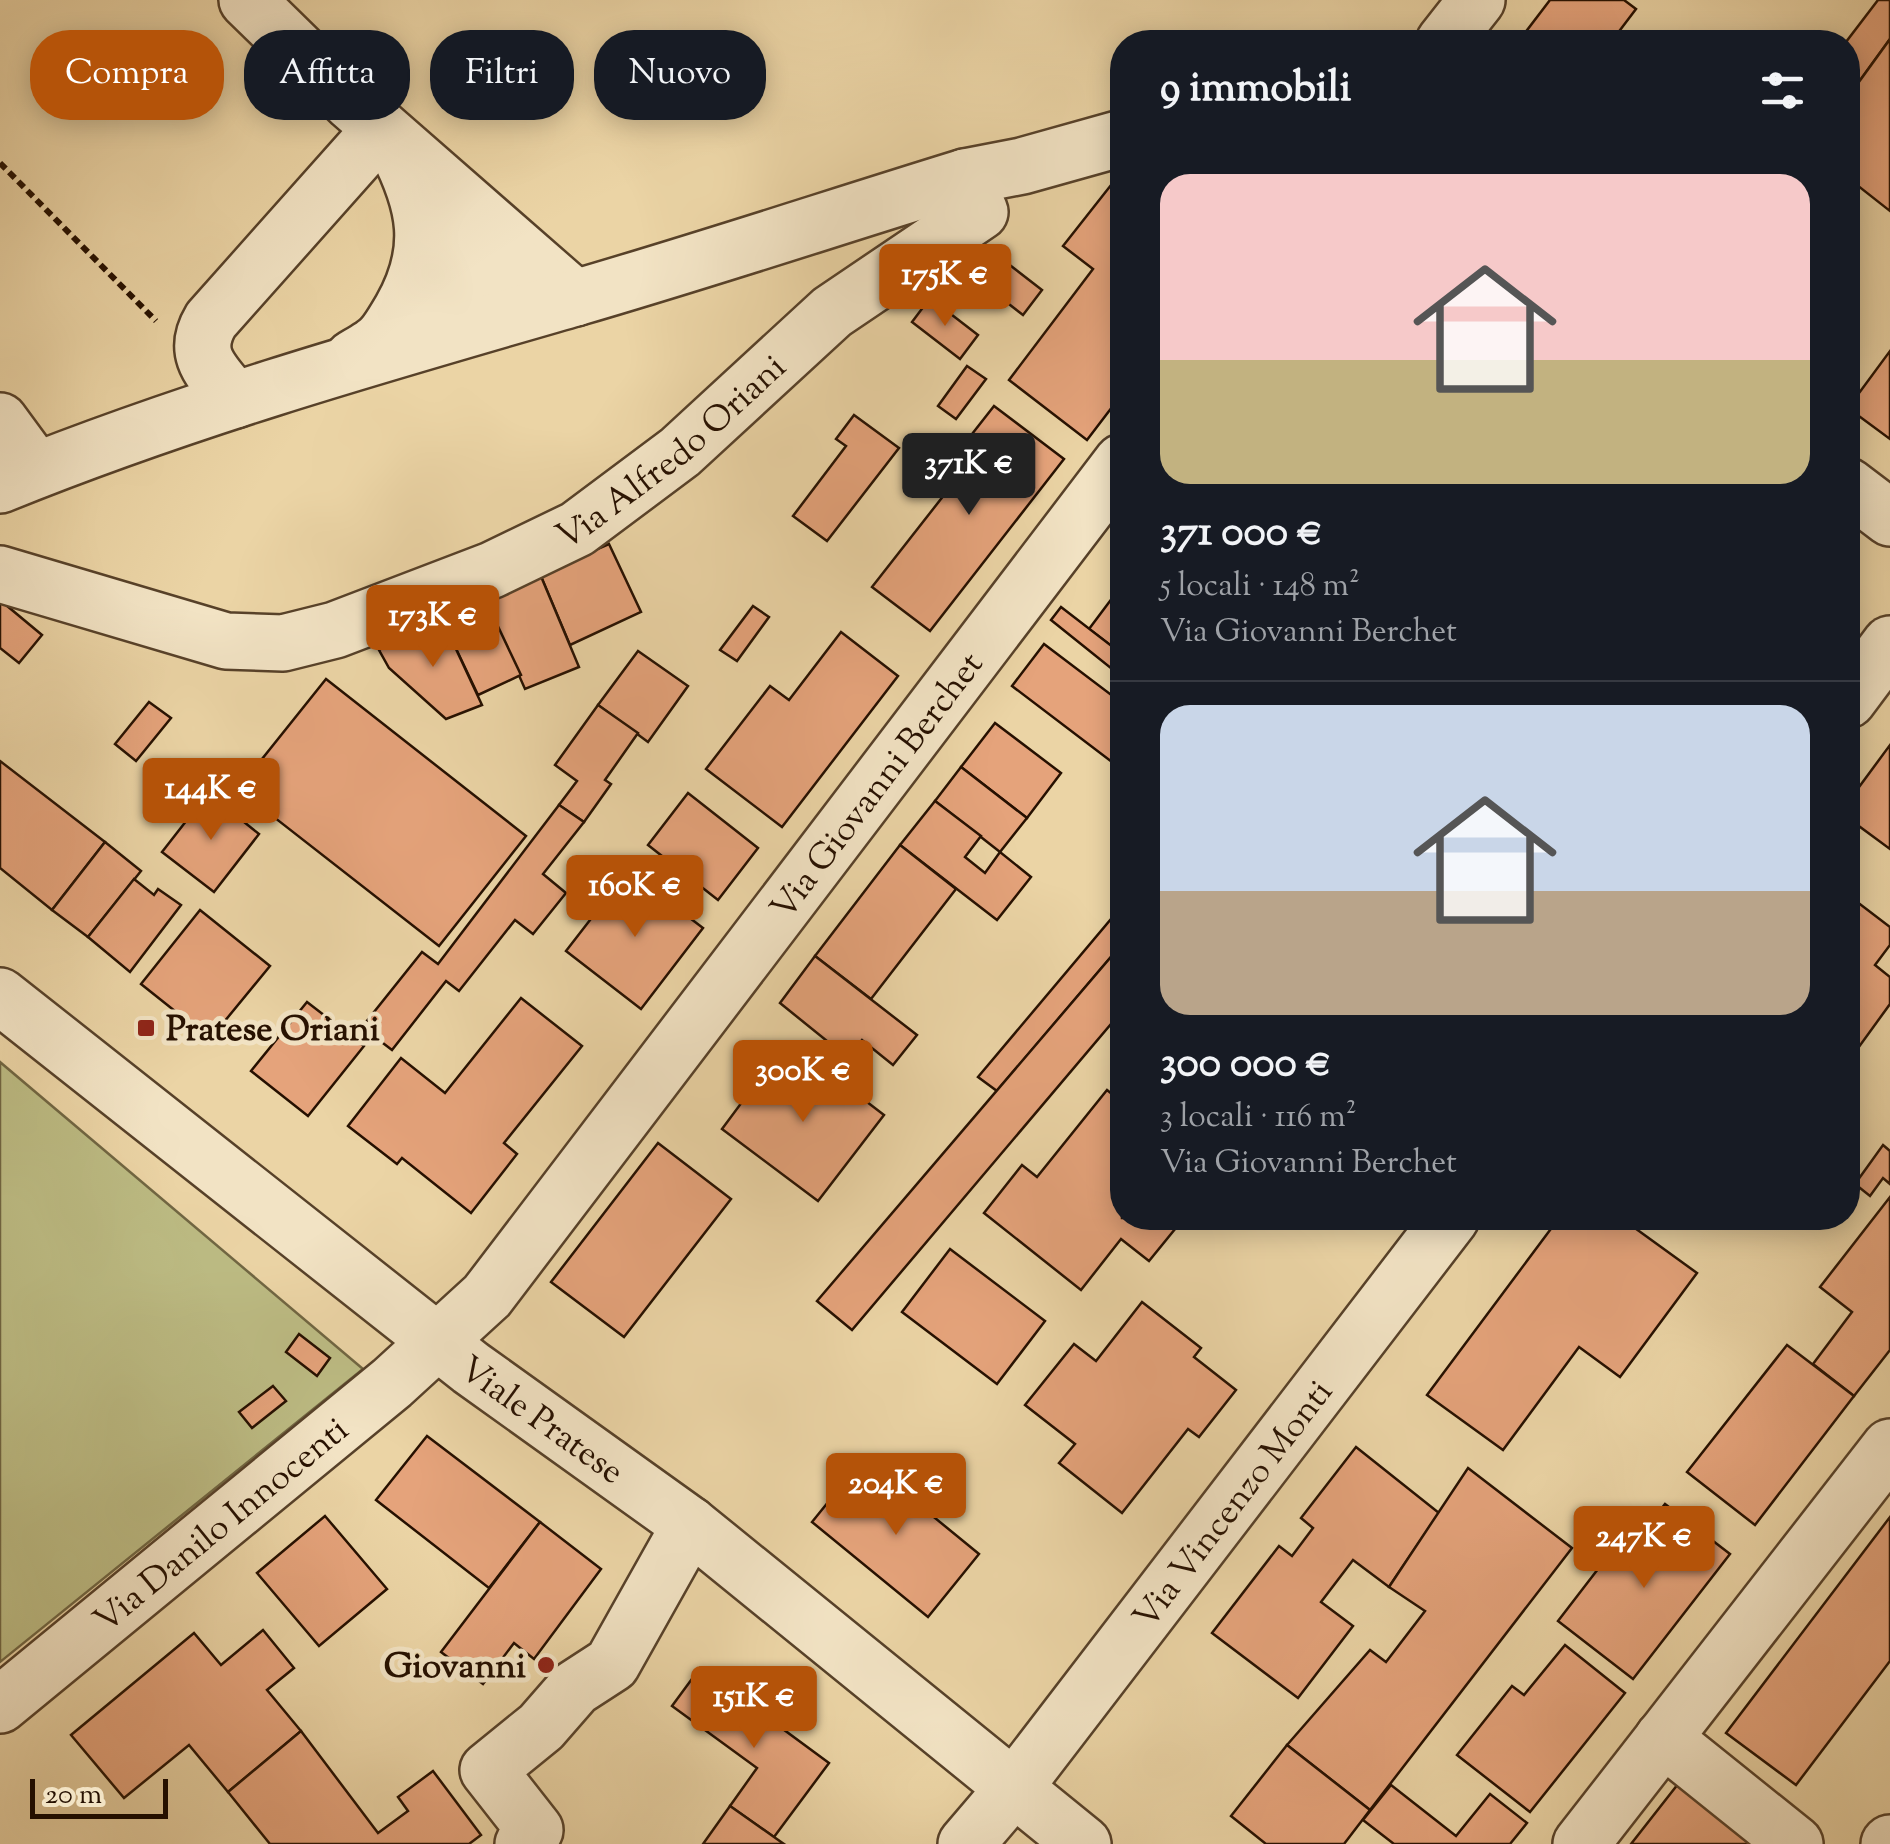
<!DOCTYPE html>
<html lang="it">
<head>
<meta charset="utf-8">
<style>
	:root { --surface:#171b24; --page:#242831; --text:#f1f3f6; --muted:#9ea1a6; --line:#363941; --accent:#b45309 }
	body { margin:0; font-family:"Sorts Mill Goudy",serif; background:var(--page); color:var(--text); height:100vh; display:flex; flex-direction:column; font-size:38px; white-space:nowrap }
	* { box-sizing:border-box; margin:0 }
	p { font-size:32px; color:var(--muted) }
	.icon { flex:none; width:55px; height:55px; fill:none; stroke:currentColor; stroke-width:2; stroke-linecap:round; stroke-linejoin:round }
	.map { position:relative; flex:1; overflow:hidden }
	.side { position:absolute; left:1110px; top:30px; width:750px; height:1200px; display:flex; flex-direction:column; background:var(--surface); border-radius:40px; box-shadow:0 5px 25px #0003 }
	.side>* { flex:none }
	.hud { position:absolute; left:30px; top:30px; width:930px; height:90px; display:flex; gap:20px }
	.scale { position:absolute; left:30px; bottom:25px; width:138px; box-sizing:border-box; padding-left:10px; border:5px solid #261000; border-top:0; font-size:28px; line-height:35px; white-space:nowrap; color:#261000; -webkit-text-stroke:8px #f2e3c4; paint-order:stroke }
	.price { position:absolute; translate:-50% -85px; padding:0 22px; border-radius:10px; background:var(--accent); color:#fff; font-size:32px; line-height:65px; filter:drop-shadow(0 2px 5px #0008) }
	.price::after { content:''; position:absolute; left:50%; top:60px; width:30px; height:22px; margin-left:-15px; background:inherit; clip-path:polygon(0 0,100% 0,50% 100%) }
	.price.selected { background:#222; color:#fff }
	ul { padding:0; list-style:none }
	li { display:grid; align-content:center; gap:20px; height:530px; padding:0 50px }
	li+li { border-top:2px solid var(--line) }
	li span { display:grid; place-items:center; height:310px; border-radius:30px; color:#555 }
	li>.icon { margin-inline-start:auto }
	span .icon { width:180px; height:180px; fill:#fffc; stroke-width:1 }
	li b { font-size:42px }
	h2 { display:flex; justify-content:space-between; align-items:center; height:120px; padding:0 50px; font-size:42px }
	.pill { padding:0 35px; border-radius:40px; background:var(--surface); box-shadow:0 5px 25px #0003; font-size:35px; line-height:90px }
	.pill.selected { background:var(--accent); color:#fff }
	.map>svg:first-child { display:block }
	.green { fill:#bcbb83; stroke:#716642; stroke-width:2.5 }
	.building { fill:#e5a37b; stroke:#261000; stroke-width:2.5 }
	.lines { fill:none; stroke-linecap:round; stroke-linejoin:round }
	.minor-casing { stroke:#574129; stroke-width:60 }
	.path { stroke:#261000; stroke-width:6; stroke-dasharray:8 5; stroke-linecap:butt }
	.minor { stroke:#f2e3c4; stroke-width:55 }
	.poi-dot { fill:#8f2418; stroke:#f2e3c4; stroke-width:4 }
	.labels { text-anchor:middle; stroke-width:10; stroke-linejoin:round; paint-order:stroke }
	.street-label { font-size:35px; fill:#261000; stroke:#f2e3c4 }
	.poi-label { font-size:35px; font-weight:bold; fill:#261000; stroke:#f2e3c4; text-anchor:start }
</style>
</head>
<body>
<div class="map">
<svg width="1890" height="1844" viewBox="0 0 1890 1844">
	<rect width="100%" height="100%" fill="#ebd4a5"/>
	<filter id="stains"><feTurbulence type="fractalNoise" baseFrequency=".002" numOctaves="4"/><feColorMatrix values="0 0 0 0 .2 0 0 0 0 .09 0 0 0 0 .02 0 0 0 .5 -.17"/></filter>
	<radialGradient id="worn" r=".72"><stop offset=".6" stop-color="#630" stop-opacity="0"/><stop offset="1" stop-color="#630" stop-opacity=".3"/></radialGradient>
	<polygon class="green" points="0,1062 363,1369 0,1662"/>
	<g class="building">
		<polygon points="1550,0 1624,0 1636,9 1611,42 1518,42"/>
		<polygon points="1878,0 1890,0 1890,39 1848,97 1846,42"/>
		<polygon points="1890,39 1890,211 1848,178 1848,97"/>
		<polygon points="1115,180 1122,186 1122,394 1087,440 1009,380 1093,269 1063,246"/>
		<polygon points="989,249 1042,290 1023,315 969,273"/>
		<polygon points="930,298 978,335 960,359 912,322"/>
		<polygon points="1890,351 1890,439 1848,408"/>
		<polygon points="967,366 986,379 956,419 938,406"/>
		<polygon points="994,406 1064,459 930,631 872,587 966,467 954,457"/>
		<polygon points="854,415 899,448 827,541 793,516 846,446 836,439"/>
		<polygon points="609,544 641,612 570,645 540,574"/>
		<polygon points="540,574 579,667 525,689 485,599"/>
		<polygon points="1122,585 1122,654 1089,629"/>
		<polygon points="485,599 521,675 478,695 442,619"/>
		<polygon points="0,600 42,635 19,663 0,648"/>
		<polygon points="753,606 769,617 737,661 720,650"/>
		<polygon points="1061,607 1122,654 1122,677 1051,620"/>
		<polygon points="442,619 482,705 446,719 389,668 379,650"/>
		<polygon points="841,632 898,676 782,827 706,769 770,686 789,700"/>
		<polygon points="1044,644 1122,703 1122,748 1112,762 1012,686"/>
		<polygon points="638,651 688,686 648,742 598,705"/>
		<polygon points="326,679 526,836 439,946 238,789"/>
		<polygon points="149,702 171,718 136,761 115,744"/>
		<polygon points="598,705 638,733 605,780 611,784 584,822 559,805 577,781 555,765"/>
		<polygon points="995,723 1061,773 1027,818 961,767"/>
		<polygon points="1890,745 1890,849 1848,818 1848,802"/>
		<polygon points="0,761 105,842 52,910 0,868"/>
		<polygon points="961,767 1027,818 1000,852 935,801"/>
		<polygon points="208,793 259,834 214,892 162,852"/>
		<polygon points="688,793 758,848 718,900 648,845"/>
		<polygon points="935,801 981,836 965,857 985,873 1000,852 1031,877 997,920 900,845"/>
		<polygon points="559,805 584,822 543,874 566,893 533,934 515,920 459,991 446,981 392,1050 362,1027 422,952 438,964"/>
		<polygon points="105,842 141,871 88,937 52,910"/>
		<polygon points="900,845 956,889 871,999 815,956"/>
		<polygon points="628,871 703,928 641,1009 566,951"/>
		<polygon points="134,879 154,895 158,889 181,905 130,972 88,937"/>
		<polygon points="1848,895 1890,927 1890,945 1875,965 1890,977 1890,1004 1848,1062"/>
		<polygon points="1122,906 1122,944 997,1091 978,1077"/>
		<polygon points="200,910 270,966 210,1039 141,984"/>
		<polygon points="1122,944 1122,1011 852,1330 817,1301"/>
		<polygon points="815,956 917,1035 893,1065 862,1040 848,1058 780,1003"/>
		<polygon points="521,998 582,1046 504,1143 517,1154 471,1213 402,1158 397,1164 348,1126 401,1058 445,1093"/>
		<polygon points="307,1002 364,1046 308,1116 251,1071"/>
		<polygon points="780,1051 829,1088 837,1079 884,1115 818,1201 722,1129"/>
		<polygon points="1107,1090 1122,1102 1122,1218 1184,1218 1149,1261 1121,1239 1081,1290 984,1213 1022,1165 1037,1177"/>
		<polygon points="658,1143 731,1199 624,1337 551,1282"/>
		<polygon points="1883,1145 1890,1151 1890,1184 1883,1178 1870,1196 1855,1184"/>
		<polygon points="1890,1197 1890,1350 1854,1396 1813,1364 1852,1312 1820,1287"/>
		<polygon points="1559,1218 1621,1218 1697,1273 1620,1377 1579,1347 1503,1450 1427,1395"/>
		<polygon points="950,1249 1045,1321 997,1384 902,1312"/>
		<polygon points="1142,1302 1201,1348 1194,1357 1236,1390 1199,1437 1188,1429 1122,1513 1059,1463 1075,1444 1025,1405 1074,1344 1096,1361"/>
		<polygon points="299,1334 330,1358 317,1376 286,1352"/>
		<polygon points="1787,1345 1854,1396 1755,1525 1687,1472"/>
		<polygon points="273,1386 286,1401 252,1428 239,1412"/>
		<polygon points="427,1436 540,1522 489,1588 376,1500"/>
		<polygon points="1356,1447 1439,1513 1389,1587 1353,1560 1321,1602 1353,1626 1298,1698 1212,1633 1279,1546 1292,1556 1313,1528 1301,1518"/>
		<polygon points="863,1459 979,1554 928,1617 812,1522"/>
		<polygon points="1468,1468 1572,1548 1370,1810 1287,1745 1370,1650 1386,1662 1425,1611 1389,1587"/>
		<polygon points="1665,1504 1730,1554 1633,1679 1558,1621 1608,1556 1618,1564"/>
		<polygon points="325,1516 387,1589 319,1646 257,1573"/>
		<polygon points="1890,1517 1890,1661 1796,1785 1726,1733"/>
		<polygon points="540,1522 601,1569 534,1659 514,1643 483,1684 441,1652"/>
		<polygon points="263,1630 294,1668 267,1690 301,1731 228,1792 189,1745 124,1798 71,1735 194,1633 221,1665"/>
		<polygon points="1565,1645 1625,1693 1530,1812 1457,1755 1512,1686 1524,1695"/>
		<polygon points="700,1668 829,1763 774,1837 730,1806 757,1768 672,1706"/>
		<polygon points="301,1731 378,1833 408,1811 398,1797 433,1771 481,1835 469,1844 270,1844 228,1792"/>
		<polygon points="1287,1745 1370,1810 1344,1844 1266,1844 1231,1816"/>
		<polygon points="1689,1770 1763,1844 1631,1844"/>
		<polygon points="1391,1785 1456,1836 1490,1794 1527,1823 1510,1844 1394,1844 1363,1820"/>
		<polygon points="730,1806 774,1837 784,1844 703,1844"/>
	</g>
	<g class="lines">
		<g class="minor-casing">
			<g id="minor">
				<polyline points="247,0 352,103 575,298"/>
				<polyline points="1444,42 1477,0"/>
				<path d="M480,225C495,248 513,266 537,278V283L457,306L454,301L465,272L473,226Z"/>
				<path d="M353,358C382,342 384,339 401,310C435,250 426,205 396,147"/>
				<path d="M235,400C213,373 190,355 211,320L381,129"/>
				<polyline points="0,421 36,470"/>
				<path d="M0,485C187,409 381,354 575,298C706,260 835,217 965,177L1022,166L1122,138"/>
				<polyline points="1848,486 1890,518"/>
				<path id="s1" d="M0,574L226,641L283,643L335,630L492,570L577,529L680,452L832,312L980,212L965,177"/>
				<polyline points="1848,700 1890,644"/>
				<path id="s2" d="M0,996L471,1368L690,1525L1083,1844"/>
				<path id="s3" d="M0,1705L392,1383L487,1296L1122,462"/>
				<polyline points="1663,1738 1795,1844"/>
				<polyline points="523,1844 535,1830 488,1770 541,1727 575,1688 612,1664 690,1525"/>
				<path id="s4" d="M966,1844L1013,1789L1451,1218"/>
				<polyline points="1581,1844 1890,1447"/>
				<polyline points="1889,1844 1890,1843"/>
			</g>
		</g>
		<polyline class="path" points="0,163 156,321"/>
		<use href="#minor" class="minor"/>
	</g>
	<g class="poi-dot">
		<rect x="136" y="1018" width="20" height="20" rx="5"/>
		<circle cx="546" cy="1665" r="10"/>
	</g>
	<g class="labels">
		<g class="street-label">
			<text dy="12" stroke="none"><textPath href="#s1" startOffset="730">Via Alfredo Oriani</textPath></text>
			<text dy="12" stroke="none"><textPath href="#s3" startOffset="1278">Via Giovanni Berchet</textPath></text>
			<text dy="12" stroke="none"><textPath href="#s2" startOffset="688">Viale Pratese</textPath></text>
			<text dy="12" stroke="none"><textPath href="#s4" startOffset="432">Via Vincenzo Monti</textPath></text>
			<text dy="12" stroke="none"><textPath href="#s3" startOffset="285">Via Danilo Innocenti</textPath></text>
		</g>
		<g class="poi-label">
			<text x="166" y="1040">Pratese Oriani</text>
			<text x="526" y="1677" text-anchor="end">Giovanni</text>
		</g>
	</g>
	<rect width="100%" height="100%" filter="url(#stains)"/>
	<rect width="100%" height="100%" fill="url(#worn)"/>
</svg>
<div class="scale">20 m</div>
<b class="price" style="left:945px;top:329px">175K €</b>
<b class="price selected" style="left:969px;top:518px">371K €</b>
<b class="price" style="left:433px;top:670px">173K €</b>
<b class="price" style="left:211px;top:843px">144K €</b>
<b class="price" style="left:635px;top:940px">160K €</b>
<b class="price" style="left:803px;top:1125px">300K €</b>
<b class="price" style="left:896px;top:1538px">204K €</b>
<b class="price" style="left:1644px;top:1591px">247K €</b>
<b class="price" style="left:754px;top:1751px">151K €</b>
<div class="hud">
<a class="pill selected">Compra</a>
<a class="pill">Affitta</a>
<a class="pill">Filtri</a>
<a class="pill">Nuovo</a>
</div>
<section class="side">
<h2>9 immobili<svg class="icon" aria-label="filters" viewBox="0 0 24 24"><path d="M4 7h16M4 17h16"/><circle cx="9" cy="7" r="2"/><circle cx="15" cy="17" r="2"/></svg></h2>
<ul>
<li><span style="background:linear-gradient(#f6c9c9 60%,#c2b280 0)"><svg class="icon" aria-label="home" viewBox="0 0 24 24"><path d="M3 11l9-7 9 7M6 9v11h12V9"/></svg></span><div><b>371 000 €</b><p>5 locali · 148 m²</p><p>Via Giovanni Berchet</p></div></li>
<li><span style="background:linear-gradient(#c9d6e8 60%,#b9a48a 0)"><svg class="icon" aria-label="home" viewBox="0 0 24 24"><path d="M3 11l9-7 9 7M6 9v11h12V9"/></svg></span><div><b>300 000 €</b><p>3 locali · 116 m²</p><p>Via Giovanni Berchet</p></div></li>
</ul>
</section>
</div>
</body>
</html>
